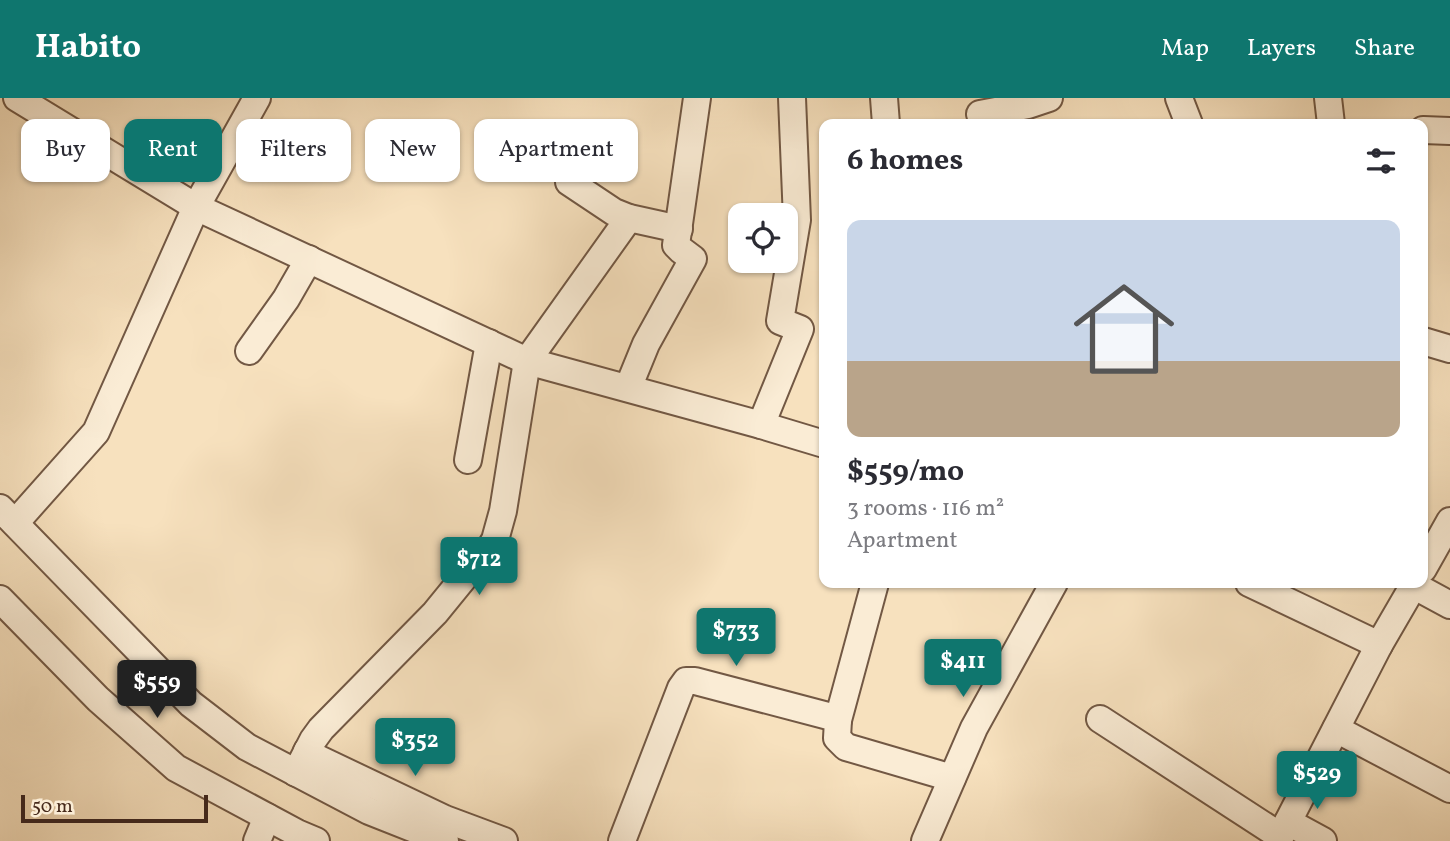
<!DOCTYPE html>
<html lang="en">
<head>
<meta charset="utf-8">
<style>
	:root { --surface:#fff; --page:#f7f7f7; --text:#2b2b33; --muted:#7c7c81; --accent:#0f766e }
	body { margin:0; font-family:Vollkorn,serif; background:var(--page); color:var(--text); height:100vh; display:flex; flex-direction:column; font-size:26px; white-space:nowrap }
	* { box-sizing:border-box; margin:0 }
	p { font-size:23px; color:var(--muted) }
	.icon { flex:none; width:38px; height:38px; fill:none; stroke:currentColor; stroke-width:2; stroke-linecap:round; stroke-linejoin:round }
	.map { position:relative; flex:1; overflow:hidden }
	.sheet { position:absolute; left:819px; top:21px; width:609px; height:469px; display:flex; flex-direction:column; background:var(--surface); border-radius:14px; box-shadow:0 2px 5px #0004 }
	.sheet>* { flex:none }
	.hud { position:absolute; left:21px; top:21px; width:665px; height:63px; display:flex; gap:14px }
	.controls { position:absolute; left:728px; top:105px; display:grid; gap:14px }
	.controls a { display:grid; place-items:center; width:70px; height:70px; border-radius:14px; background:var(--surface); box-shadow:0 2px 5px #0004; font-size:35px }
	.scale { position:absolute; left:21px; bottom:18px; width:187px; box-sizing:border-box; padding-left:7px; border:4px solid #462a1b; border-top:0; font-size:19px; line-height:24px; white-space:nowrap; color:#462a1b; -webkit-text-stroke:5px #faecd5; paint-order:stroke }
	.price { position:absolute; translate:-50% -60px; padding:0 16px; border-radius:7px; background:var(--accent); color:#fff; font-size:23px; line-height:46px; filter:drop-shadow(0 2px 4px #0008) }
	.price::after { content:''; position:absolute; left:50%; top:42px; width:21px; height:16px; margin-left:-10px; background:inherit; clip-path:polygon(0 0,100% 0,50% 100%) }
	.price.on { background:#222; color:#fff }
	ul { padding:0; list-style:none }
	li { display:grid; align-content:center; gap:14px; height:371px; padding:0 28px }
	li span { display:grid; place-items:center; height:217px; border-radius:14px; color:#555 }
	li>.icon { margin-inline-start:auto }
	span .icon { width:126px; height:126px; fill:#fffc; stroke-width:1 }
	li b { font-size:30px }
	h2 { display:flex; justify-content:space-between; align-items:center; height:84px; padding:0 28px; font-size:30px }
	.tag { padding:0 24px; border-radius:14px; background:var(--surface); box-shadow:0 2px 5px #0004; font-size:24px; line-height:63px }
	.tag.on { background:var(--accent); color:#fff }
	header { display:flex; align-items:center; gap:42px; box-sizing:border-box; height:98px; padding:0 35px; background:var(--accent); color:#fff }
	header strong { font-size:33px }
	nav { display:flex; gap:38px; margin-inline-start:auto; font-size:24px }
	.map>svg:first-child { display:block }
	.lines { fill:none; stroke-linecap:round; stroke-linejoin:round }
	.minor-casing { stroke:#725844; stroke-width:30 }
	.minor { stroke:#faecd5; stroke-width:26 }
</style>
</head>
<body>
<header>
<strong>Habito</strong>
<nav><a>Map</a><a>Layers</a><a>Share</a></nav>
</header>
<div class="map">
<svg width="1450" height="743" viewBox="0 0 1450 743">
	<rect width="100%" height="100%" fill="#f7e1be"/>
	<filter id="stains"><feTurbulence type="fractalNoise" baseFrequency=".00286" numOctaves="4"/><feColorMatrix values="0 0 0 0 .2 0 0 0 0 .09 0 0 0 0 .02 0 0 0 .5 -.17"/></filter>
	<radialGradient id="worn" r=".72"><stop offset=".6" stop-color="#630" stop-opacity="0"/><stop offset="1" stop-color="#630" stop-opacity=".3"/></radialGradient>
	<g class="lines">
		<g class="minor-casing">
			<g id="minor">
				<polyline points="17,0 196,109 527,263 761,327 824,346"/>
				<polyline points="884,0 886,26"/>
				<polyline points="1179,0 1189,26"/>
				<polyline points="1328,0 1331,26"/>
				<polyline points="980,16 1028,7 1049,0"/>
				<polyline points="1423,32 1450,33"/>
				<polyline points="569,84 614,114 629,120 679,131"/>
				<polyline points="1423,243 1450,251"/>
				<polyline points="249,253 286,201 309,161"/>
				<polyline points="628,290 646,246 693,161 681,152 676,147 697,0"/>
				<polyline points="761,327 800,231 780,223 797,122 792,0"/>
				<polyline points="468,362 489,245"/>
				<polyline points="0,410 191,606 247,649 369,713 445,743"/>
				<polyline points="15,425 96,334 196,109 257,0"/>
				<polyline points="1423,471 1450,423"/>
				<polyline points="1249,485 1379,547"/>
				<polyline points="1413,487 1450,507"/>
				<polyline points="0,501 98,601 176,670 297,735 316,743"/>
				<polyline points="1100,621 1280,738"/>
				<polyline points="838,622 875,485"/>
				<polyline points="1336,631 1450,691"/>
				<polyline points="307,653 319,661 445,721 504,743"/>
				<polyline points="296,675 313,642 321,631 435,515 466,477 482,463 495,442 503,413 527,263 629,120"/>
				<polyline points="1288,724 1323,743"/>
				<polyline points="257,743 267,719"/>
				<polyline points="622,743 681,590 686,583 695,583 832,619 838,622 837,640 846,649 952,680"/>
				<polyline points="925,743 974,630 1054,485"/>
				<polyline points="1278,743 1379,547 1415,485"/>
			</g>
		</g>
		<use href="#minor" class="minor"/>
	</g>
	<rect width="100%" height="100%" filter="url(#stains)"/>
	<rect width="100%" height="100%" fill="url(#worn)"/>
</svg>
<div class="controls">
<a><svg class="icon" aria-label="locate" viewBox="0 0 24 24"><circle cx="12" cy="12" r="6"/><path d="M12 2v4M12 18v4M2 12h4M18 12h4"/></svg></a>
</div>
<div class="scale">50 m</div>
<b class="price" style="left:479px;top:499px">$712</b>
<b class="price" style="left:736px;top:570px">$733</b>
<b class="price" style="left:963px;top:601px">$411</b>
<b class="price on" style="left:157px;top:622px">$559</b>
<b class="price" style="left:415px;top:680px">$352</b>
<b class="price" style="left:1317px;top:713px">$529</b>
<div class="hud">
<a class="tag">Buy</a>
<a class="tag on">Rent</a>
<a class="tag">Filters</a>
<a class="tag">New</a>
<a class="tag">Apartment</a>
</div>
<section class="sheet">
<h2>6 homes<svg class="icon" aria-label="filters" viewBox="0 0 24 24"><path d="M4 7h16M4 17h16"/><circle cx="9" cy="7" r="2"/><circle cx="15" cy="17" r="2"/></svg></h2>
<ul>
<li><span style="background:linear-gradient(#c9d6e8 65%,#b9a48a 0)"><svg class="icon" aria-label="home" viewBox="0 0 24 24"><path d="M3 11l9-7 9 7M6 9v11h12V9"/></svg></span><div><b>$559/mo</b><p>3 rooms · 116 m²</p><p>Apartment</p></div></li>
</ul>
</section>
</div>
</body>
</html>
